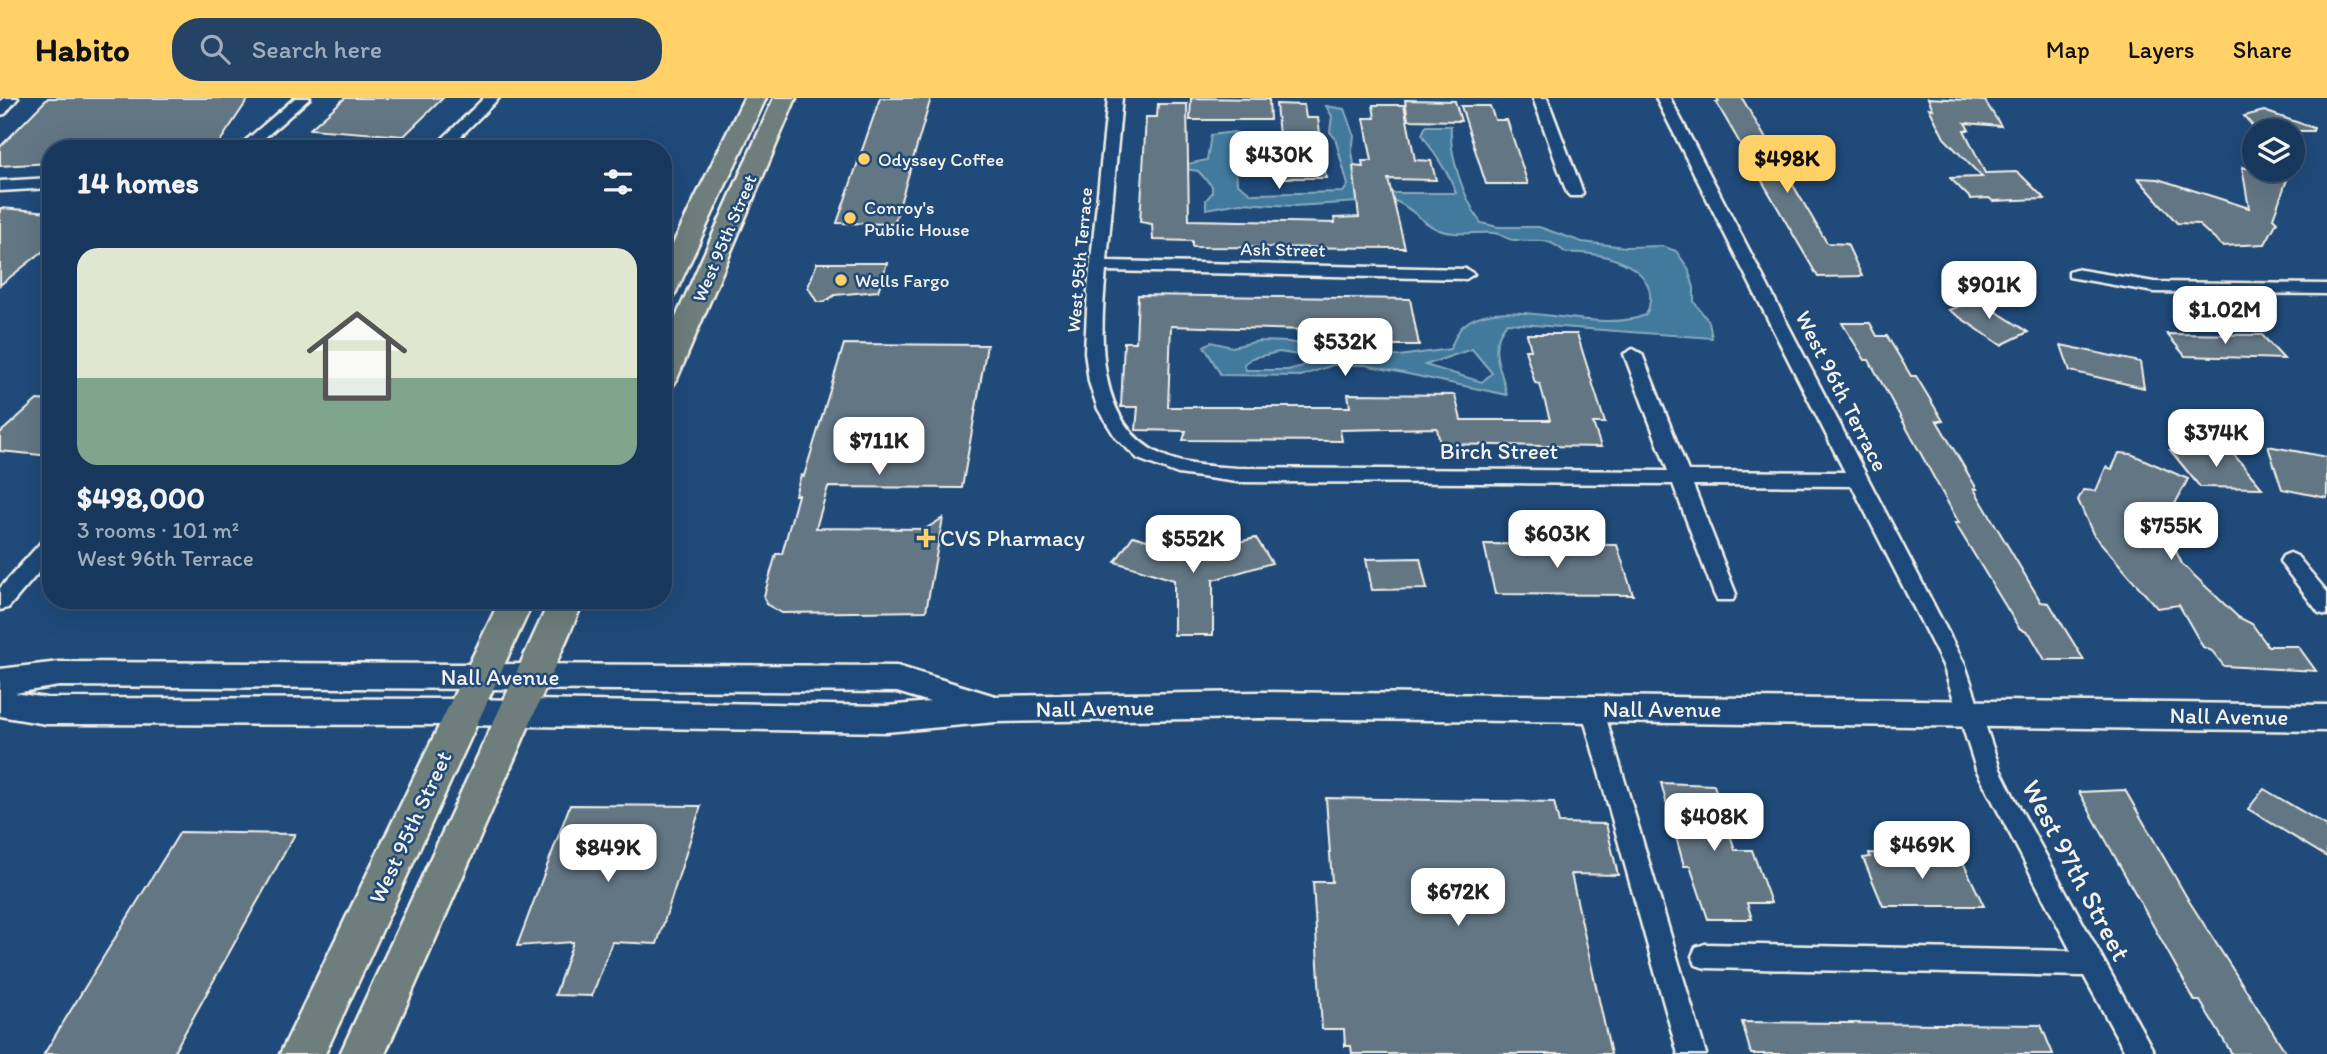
<!DOCTYPE html>
<html lang="en">
<head>
<meta charset="utf-8">
<style>
	:root { --surface:#17385c; --page:#244365; --text:#f1f3f6; --muted:#9eacbb; --line:#365272; --accent:#ffd166 }
	body { margin:0; font-family:Itim,sans-serif; background:var(--page); color:var(--text); height:100vh; display:flex; flex-direction:column; font-size:26px; white-space:nowrap }
	* { box-sizing:border-box; margin:0 }
	p { font-size:23px; color:var(--muted) }
	.icon { flex:none; width:38px; height:38px; fill:none; stroke:currentColor; stroke-width:2; stroke-linecap:round; stroke-linejoin:round }
	.map { position:relative; flex:1; overflow:hidden }
	.details { position:absolute; left:42px; top:42px; width:630px; height:469px; display:flex; flex-direction:column; background:var(--surface); border-radius:28px; box-shadow:0 7px 28px #0002,0 0 0 2px var(--line) }
	.details>* { flex:none }
	.fabs { position:absolute; left:2242px; top:21px; display:grid; gap:14px }
	.fabs a { display:grid; place-items:center; width:63px; height:63px; border-radius:50%; background:var(--surface); box-shadow:0 7px 28px #0002,0 0 0 2px var(--line); font-size:35px }
	.price { position:absolute; translate:-50% -60px; padding:0 16px; border-radius:14px; background:#fff; color:#222; font-size:23px; line-height:46px; filter:drop-shadow(0 2px 4px #0008) }
	.price::after { content:''; position:absolute; left:50%; top:42px; width:21px; height:16px; margin-left:-10px; background:inherit; clip-path:polygon(0 0,100% 0,50% 100%) }
	.price.current { background:var(--accent); color:#111 }
	ul { padding:0; list-style:none }
	li { display:grid; align-content:center; gap:14px; height:371px; padding:0 35px }
	li+li { border-top:2px solid var(--line) }
	li span { display:grid; place-items:center; height:217px; border-radius:21px; color:#555 }
	li>.icon { margin-inline-start:auto }
	span .icon { width:126px; height:126px; fill:#fffc; stroke-width:1 }
	li b { font-size:30px }
	h2 { display:flex; justify-content:space-between; align-items:center; height:84px; padding:0 35px; font-size:30px }
	header { display:flex; align-items:center; gap:42px; box-sizing:border-box; height:98px; padding:0 35px; background:var(--accent); color:#111 }
	header strong { font-size:33px }
	nav { display:flex; gap:38px; margin-inline-start:auto; font-size:24px }
	.search { width:490px; height:63px; background:var(--page); display:flex; align-items:center; gap:18px; box-sizing:border-box; padding:0 24px; border-radius:28px; color:var(--muted); font-size:26px }
	.map>svg:first-child { display:block }
	.water { fill:#427a9e; stroke:#89aabc; stroke-width:2; fill-rule:evenodd }
	.building { fill:#637684; stroke:#f4f1e8; stroke-width:2 }
	.lines { fill:none; stroke-linecap:round; stroke-linejoin:round }
	.street-casing { stroke:#f4f1e8; stroke-width:5 }
	.secondary-casing { stroke:#f4f1e8; stroke-width:5 }
	.primary-casing { stroke:#f4f1e8; stroke-width:5 }
	.street { fill:#1f4a7a; fill-rule:evenodd }
	.secondary { fill:#1f4a7a; fill-rule:evenodd }
	.primary { fill:#6d7e7c; fill-rule:evenodd }
	.poi-dot { fill:#ffd166; stroke:#1f4a7a; stroke-width:2.5 }
	.labels { text-anchor:middle; stroke-width:5; stroke-linejoin:round; paint-order:stroke }
	.far-poi-label { font-size:19px; fill:#f4f1e8; stroke:#1f4a7a; text-anchor:start }
	.far-street-label { font-size:19px; fill:#f4f1e8; stroke:#1f4a7a }
	.street-label { font-size:23px; fill:#f4f1e8; stroke:#1f4a7a }
	.poi-label { font-size:23px; fill:#f4f1e8; stroke:#1f4a7a; text-anchor:start }
	.near-street-label { font-size:28px; fill:#f4f1e8; stroke:#1f4a7a }
</style>
</head>
<body>
<header>
<strong>Habito</strong>
<div class="search"><svg class="icon" aria-label="search" viewBox="0 0 24 24"><circle cx="10" cy="10" r="6"/><path d="M15 15l6 6"/></svg>Search here</div>
<nav><a>Map</a><a>Layers</a><a>Share</a></nav>
</header>
<div class="map">
<svg width="2327" height="956" viewBox="0 0 2327 956">
	<rect width="100%" height="100%" fill="#1f4a7a"/>
	<filter id="ink" filterUnits="userSpaceOnUse"><feTurbulence type="fractalNoise" baseFrequency=".0143" numOctaves="2"/><feDisplacementMap in="SourceGraphic" scale="14" xChannelSelector="R" yChannelSelector="G"/><feConvolveMatrix kernelMatrix="1 2 1 2 8 2 1 2 1" color-interpolation-filters="sRGB"/></filter>
	<g filter="url(#ink)">
		<path class="water" d="M1326,8L1344,11L1354,38L1352,53L1358,95H1456L1450,80L1422,36L1426,28H1451C1449,59 1464,100 1481,125L1498,129H1539L1582,144L1626,149L1662,148L1676,153L1688,170L1694,190V204L1709,224L1712,240L1507,225C1486,250 1501,268 1507,297L1365,267H1333L1301,278L1221,277L1204,248L1211,244L1232,249L1259,243L1288,244L1311,248L1323,260L1399,258L1450,251C1454,243 1457,232 1464,227C1502,194 1592,238 1646,217C1667,169 1602,152 1566,155C1545,137 1539,145 1515,142C1507,142 1502,136 1494,135C1477,134 1455,138 1439,132C1422,126 1414,110 1393,102L1294,108L1240,105L1206,111V102L1212,95V88L1198,73L1185,71L1187,66L1207,62L1211,37L1234,34L1244,39L1247,48L1236,71L1237,85L1252,96L1343,94L1348,87L1335,40L1330,34L1332,18ZM1472,251L1492,275L1482,284L1425,267ZM1279,254L1298,257L1306,263L1303,268L1288,272H1246L1244,266L1252,260Z"/>
		<g class="building">
			<polygon points="48,0 249,0 215,51 51,51 51,65 0,68 0,49"/>
			<polygon points="345,0 443,0 404,38 310,31"/>
			<polygon points="880,0 931,0 894,126 837,125"/>
			<polygon points="1191,0 1269,1 1270,22 1190,22"/>
			<polygon points="1717,0 1742,0 1827,145 1847,146 1862,178 1818,179 1716,4 1719,4"/>
			<polygon points="1928,0 1985,3 2001,28 1965,25 1969,32 1964,32 1985,75 2018,74 2045,101 1993,103 1989,100 1971,101 1950,80 1982,79 1944,40 1929,10 1933,11"/>
			<polygon points="1405,2 1455,3 1461,23 1408,22"/>
			<polygon points="1158,6 1187,6 1189,122 1335,125 1334,120 1359,119 1353,68 1363,69 1362,63 1372,63 1364,20 1375,20 1373,7 1404,7 1415,62 1431,63 1436,82 1388,81 1405,150 1192,149 1192,143 1153,142 1152,126 1140,124 1146,19 1157,19"/>
			<polygon points="1276,6 1304,7 1306,20 1318,20 1326,80 1283,80"/>
			<polygon points="1461,8 1490,8 1495,22 1507,22 1528,86 1486,86"/>
			<polygon points="2264,13 2314,30 2313,33 2257,33 2244,18"/>
			<polygon points="2242,69 2288,79 2273,120 2277,124 2265,146 2222,148 2198,126 2177,125 2138,80 2158,81 2249,110"/>
			<polygon points="0,110 51,114 51,147 0,187"/>
			<polygon points="817,165 887,165 878,193 835,197 824,204 817,204 808,189"/>
			<polygon points="1138,197 1410,201 1419,247 1381,247 1378,234 1171,228 1168,309 1350,309 1348,296 1455,297 1461,322 1550,322 1540,286 1535,285 1525,252 1531,252 1527,236 1577,236 1605,325 1593,325 1601,349 1440,346 1437,330 1340,332 1342,343 1183,342 1186,333 1136,332 1138,309 1121,309 1124,244 1136,244"/>
			<polygon points="1981,200 1997,214 2028,234 2001,247 1949,212"/>
			<polygon points="1842,225 1870,225 1877,238 1887,238 1911,278 1916,278 1943,323 1937,323 1977,391 1974,391 2041,504 2049,505 2084,562 2045,562 2030,536 2019,530 1955,425 1959,425 1869,262 1865,262"/>
			<polygon points="2167,236 2262,237 2284,261 2185,258"/>
			<polygon points="844,246 987,247 962,390 828,389 816,430 925,431 943,420 926,513 782,515 766,506 764,498 776,456 782,456 798,397 795,397 801,377 804,378"/>
			<polygon points="2061,247 2140,264 2144,290 2070,273"/>
			<polygon points="37,302 51,303 51,358 0,353 0,335"/>
			<polygon points="2268,348 2327,359 2327,400 2282,391"/>
			<polygon points="2170,352 2230,352 2262,390 2200,389"/>
			<polygon points="2119,355 2131,356 2188,381 2164,427 2182,466 2238,519 2252,526 2268,548 2298,548 2316,573 2224,568 2212,553 2203,549 2179,507 2157,510 2093,436 2078,402 2083,392 2096,393 2106,369 2112,371"/>
			<polygon points="1133,438 1172,449 1217,449 1256,440 1272,465 1213,482 1213,537 1174,537 1174,482 1115,464"/>
			<polygon points="1484,446 1617,447 1633,497 1495,496"/>
			<polygon points="1420,460 1427,491 1372,492 1366,461"/>
			<polygon points="1661,685 1714,687 1735,752 1752,752 1771,805 1747,805 1752,821 1708,821 1690,768 1684,768"/>
			<polygon points="2264,691 2327,728 2327,759 2248,711"/>
			<polygon points="2125,692 2189,803 2287,956 2232,956 2200,903 2195,903 2079,694"/>
			<polygon points="1326,700 1554,704 1559,725 1606,726 1618,777 1571,776 1611,956 1352,956 1351,948 1345,948 1344,931 1322,931 1313,784 1332,784"/>
			<polygon points="570,707 701,708 657,846 612,844 592,898 555,897 573,844 517,848"/>
			<polygon points="180,734 295,736 173,956 44,956"/>
			<polygon points="1869,755 1961,760 1984,808 1883,808 1863,760 1870,759"/>
			<polygon points="1742,924 2041,927 2053,956 1751,956"/>
		</g>
		<g class="lines">
			<g class="street-casing">
				<g id="street">
					<polygon points="4,0 18,0 5,16 0,17 0,4"/>
					<polygon points="295,0 310,0 252,51 236,51"/>
					<polygon points="484,0 499,0 448,51 432,51"/>
					<path d="M1108,0H1122L1107,163L1466,171L1474,176L1466,181L1106,173C1100,235 1094,326 1162,357C1185,368 1212,368 1237,370L1668,373L1624,256L1633,251L1642,256L1688,373L1845,374L1656,0H1670L1965,567L2000,671L2015,701L2155,956H2126L2084,878L1705,870L1696,867L1692,858L1696,849L1705,846L2071,853L1976,671L1943,567L1852,388L1693,387L1736,496L1733,502H1717L1714,496L1673,386L1237,384L1178,376L1138,361L1116,340L1098,311L1089,284L1085,254L1088,191Z"/>
					<polygon points="1533,0 1547,0 1583,95 1580,98 1570,98 1567,95"/>
					<polygon points="51,80 51,90 0,93 0,83"/>
					<polygon points="2075,171 2154,184 2327,186 2327,196 2154,194 2069,179 2069,173"/>
					<polygon points="51,439 51,460 8,510 0,512 0,490 44,441"/>
					<polygon points="2290,455 2297,458 2327,494 2327,517 2319,515 2283,468 2280,463 2283,458"/>
					<polygon points="1592,601 1600,603 1603,610 1706,956 1678,956 1581,610 1584,603"/>
				</g>
			</g>
			<g class="secondary-casing">
				<path id="secondary" d="M59,564L897,568L995,598L1260,594L2327,607V633L1260,620L996,624L886,634L465,627L46,626L0,618V571ZM59,588L897,594L930,604L886,608L465,601L46,600L15,595Z"/>
			</g>
			<g class="primary-casing">
				<g id="primary">
					<polygon points="744,0 766,0 676,194 672,200 663,202 663,166"/>
					<polygon points="774,0 796,0 677,281 673,287 663,290 663,248"/>
					<polygon points="500,502 534,502 325,956 280,956"/>
					<polygon points="550,502 584,502 385,956 340,956"/>
				</g>
			</g>
			<use href="#street" class="street"/>
			<use href="#secondary" class="secondary"/>
			<use href="#primary" class="primary"/>
		</g>
	</g>
	<g class="poi-dot">
		<circle cx="864" cy="61" r="7"/>
		<circle cx="850" cy="120" r="7"/>
		<circle cx="841" cy="182" r="7"/>
		<path d="M922.5 429.5h7v7h7v7h-7v7h-7v-7h-7v-7h7z"/>
	</g>
	<g class="labels">
		<g class="far-poi-label">
			<text x="878" y="68">Odyssey Coffee</text>
			<text x="864" y="116">Conroy's<tspan x="864" dy="22">Public House</tspan></text>
			<text x="855" y="189">Wells Fargo</text>
		</g>
		<g class="far-street-label">
			<text transform="translate(724 140) rotate(-67)" y="7">West 95th Street</text>
			<text transform="translate(1283 151) rotate(1)" y="7">Ash Street</text>
			<text transform="translate(1079 162) rotate(-85)" y="7">West 95th Terrace</text>
		</g>
		<g class="street-label">
			<text transform="translate(1842 293) rotate(63)" y="8">West 96th Terrace</text>
			<text x="1499" y="361">Birch Street</text>
			<text x="500" y="587">Nall Avenue</text>
			<text transform="translate(1095 610) rotate(-1)" y="8">Nall Avenue</text>
			<text x="1662" y="619">Nall Avenue</text>
			<text transform="translate(2229 618) rotate(1)" y="8">Nall Avenue</text>
			<text transform="translate(410 729) rotate(-65)" y="8">West 95th Street</text>
		</g>
		<g class="poi-label">
			<text x="940" y="448">CVS Pharmacy</text>
		</g>
		<g class="near-street-label">
			<text transform="translate(2077 772) rotate(62)" y="10">West 97th Street</text>
		</g>
	</g>
</svg>
<div class="fabs">
<a><svg class="icon" aria-label="layers" viewBox="0 0 24 24"><path d="M12 4l9 5-9 5-9-5zM3 14l9 5 9-5"/></svg></a>
</div>
<b class="price" style="left:1279px;top:93px">$430K</b>
<b class="price current" style="left:1787px;top:97px">$498K</b>
<b class="price" style="left:1989px;top:223px">$901K</b>
<b class="price" style="left:2225px;top:248px">$1.02M</b>
<b class="price" style="left:1345px;top:280px">$532K</b>
<b class="price" style="left:2216px;top:371px">$374K</b>
<b class="price" style="left:879px;top:379px">$711K</b>
<b class="price" style="left:2171px;top:464px">$755K</b>
<b class="price" style="left:1557px;top:472px">$603K</b>
<b class="price" style="left:1193px;top:477px">$552K</b>
<b class="price" style="left:1714px;top:755px">$408K</b>
<b class="price" style="left:1922px;top:783px">$469K</b>
<b class="price" style="left:608px;top:786px">$849K</b>
<b class="price" style="left:1458px;top:830px">$672K</b>
<section class="details">
<h2>14 homes<svg class="icon" aria-label="filters" viewBox="0 0 24 24"><path d="M4 7h16M4 17h16"/><circle cx="9" cy="7" r="2"/><circle cx="15" cy="17" r="2"/></svg></h2>
<ul>
<li><span style="background:linear-gradient(#dfe7d0 60%,#7fa58c 0)"><svg class="icon" aria-label="home" viewBox="0 0 24 24"><path d="M3 11l9-7 9 7M6 9v11h12V9"/></svg></span><div><b>$498,000</b><p>3 rooms · 101 m²</p><p>West 96th Terrace</p></div></li>
</ul>
</section>
</div>
</body>
</html>
